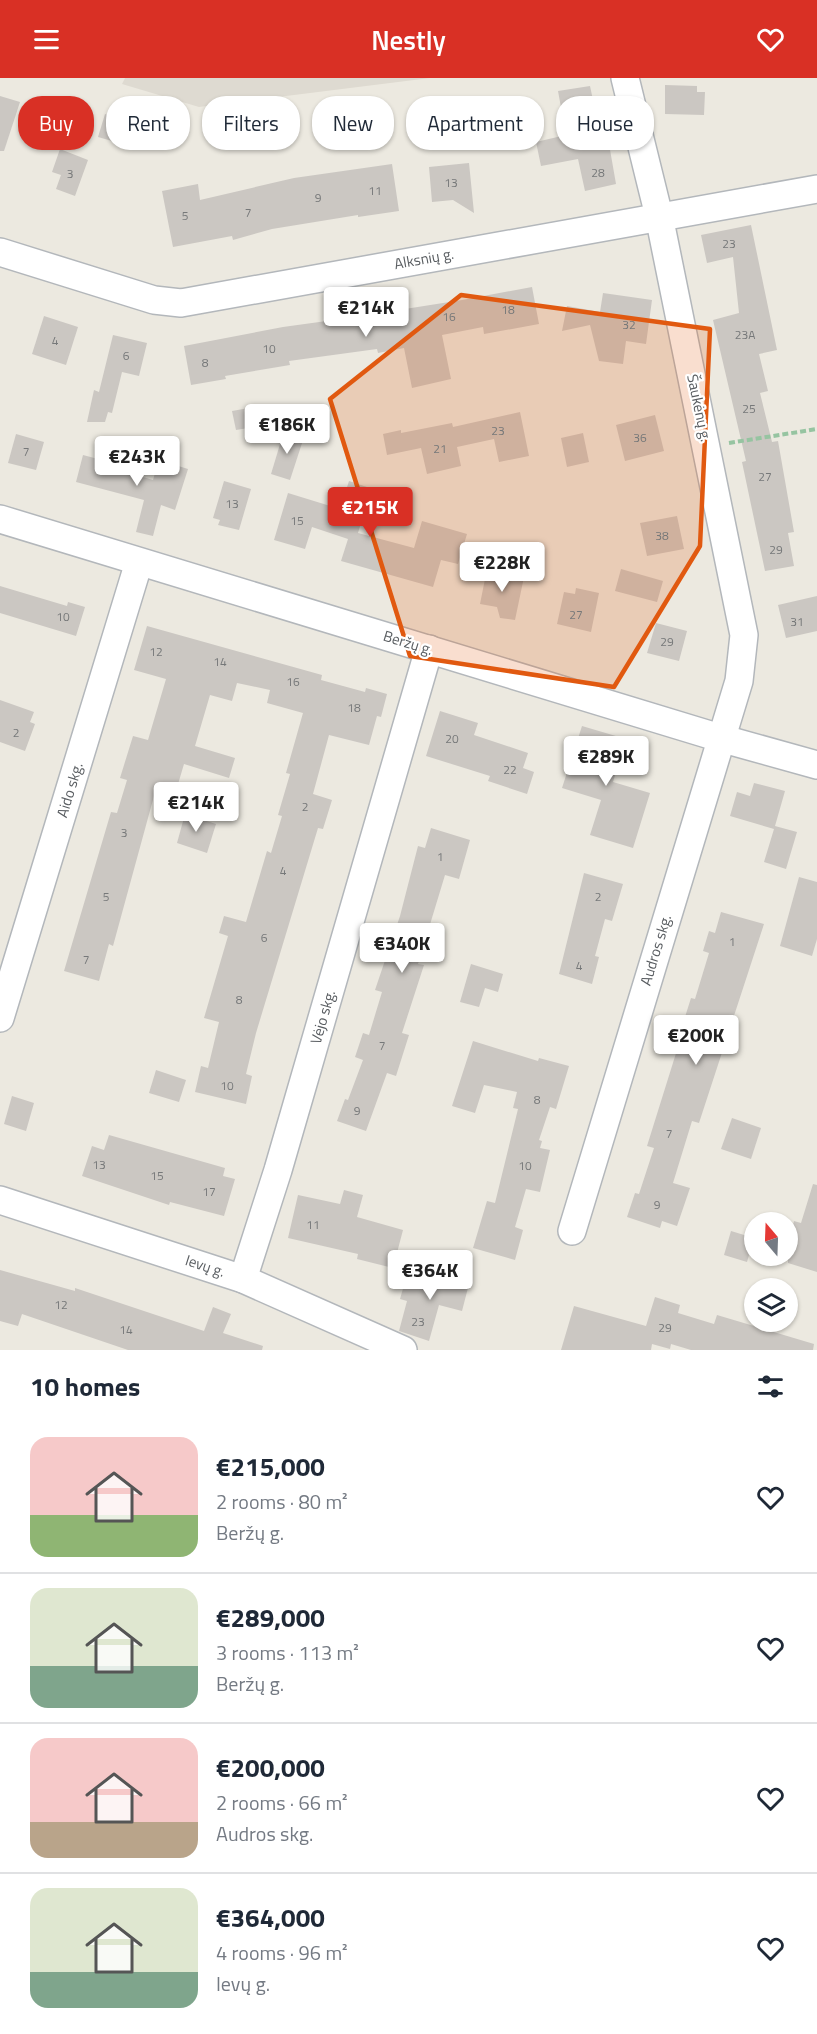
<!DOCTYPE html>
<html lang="en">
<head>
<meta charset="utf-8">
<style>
	:root { --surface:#fff; --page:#f2f2f3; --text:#1f2937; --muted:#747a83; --line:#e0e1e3; --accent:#d93025 }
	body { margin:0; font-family:"Titillium Web",sans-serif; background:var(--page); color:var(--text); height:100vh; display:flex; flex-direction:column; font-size:22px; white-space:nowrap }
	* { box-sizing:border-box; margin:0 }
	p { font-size:20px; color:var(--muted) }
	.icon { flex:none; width:33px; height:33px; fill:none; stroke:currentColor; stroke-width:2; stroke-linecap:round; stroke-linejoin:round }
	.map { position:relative; height:1272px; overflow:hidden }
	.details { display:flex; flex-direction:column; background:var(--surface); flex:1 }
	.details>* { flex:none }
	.guide { position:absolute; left:18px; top:18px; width:782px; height:54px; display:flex; gap:12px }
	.needle { width:39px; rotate:341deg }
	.controls { position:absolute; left:744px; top:1134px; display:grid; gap:12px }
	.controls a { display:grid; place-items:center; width:54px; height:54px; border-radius:50%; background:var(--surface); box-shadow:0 2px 4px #0004; font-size:30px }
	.price { position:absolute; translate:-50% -51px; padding:0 14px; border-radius:6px; background:#fff; color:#222; font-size:20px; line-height:39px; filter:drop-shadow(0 2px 3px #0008) }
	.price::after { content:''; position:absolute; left:50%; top:36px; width:18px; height:14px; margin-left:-9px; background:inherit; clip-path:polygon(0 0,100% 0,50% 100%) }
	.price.current { background:var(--accent); color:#fff }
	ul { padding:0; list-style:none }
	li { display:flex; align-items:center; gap:18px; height:150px; padding:0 30px }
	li+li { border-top:2px solid var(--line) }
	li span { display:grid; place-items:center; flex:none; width:168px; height:120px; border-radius:18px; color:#555 }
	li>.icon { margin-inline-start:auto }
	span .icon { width:72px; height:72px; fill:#fffc; stroke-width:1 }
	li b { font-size:26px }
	h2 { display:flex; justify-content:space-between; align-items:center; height:72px; padding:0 30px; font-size:26px }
	.chip { padding:0 21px; border-radius:24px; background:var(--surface); box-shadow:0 2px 4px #0004; font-size:21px; line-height:54px }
	.chip.current { background:var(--accent); color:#fff }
	header { display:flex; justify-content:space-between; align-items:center; height:78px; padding:0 30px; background:var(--accent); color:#fff; font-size:27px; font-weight:600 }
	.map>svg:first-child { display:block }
	.education { fill:#dedad1 }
	.building { fill:#cbc7c2 }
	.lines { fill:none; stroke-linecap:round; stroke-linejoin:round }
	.minor-casing { stroke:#b3b7bb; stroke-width:30 }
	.path { stroke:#96c4a1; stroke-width:4; stroke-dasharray:6 3; stroke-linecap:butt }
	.minor { stroke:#fff; stroke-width:27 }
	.marked { fill:#e15910; fill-opacity:0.2; stroke:#e15910; stroke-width:4.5; stroke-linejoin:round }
	.labels { text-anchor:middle; stroke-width:4.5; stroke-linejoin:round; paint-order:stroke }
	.number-label { font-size:12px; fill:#767879 }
	.street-label { font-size:15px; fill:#595d61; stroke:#fff }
</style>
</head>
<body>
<header><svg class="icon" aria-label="menu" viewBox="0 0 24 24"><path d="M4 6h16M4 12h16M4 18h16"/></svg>Nestly<svg class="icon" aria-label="heart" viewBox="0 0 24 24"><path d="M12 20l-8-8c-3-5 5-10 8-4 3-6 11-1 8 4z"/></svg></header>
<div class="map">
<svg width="817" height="1272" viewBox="0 0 817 1272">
	<rect width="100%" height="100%" fill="#ece9e0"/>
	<polygon class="education" points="125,0 430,0 199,29 122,6"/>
	<g class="building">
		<polygon points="665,7 697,8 697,14 705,14 704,37 665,36"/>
		<polygon points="590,8 593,22 601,20 616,106 585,113 578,81 541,88 536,64 566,57 558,13"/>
		<polygon points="0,18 20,24 4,73 0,73"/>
		<polygon points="105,36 126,42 119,65 98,59"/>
		<polygon points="60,71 88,82 75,118 56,111 61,97 52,94"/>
		<polygon points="469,85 474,135 453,122 432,124 429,89"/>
		<polygon points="392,86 399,133 358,139 358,137 272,151 233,162 232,158 173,169 162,113 198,106 200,122 294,100"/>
		<polygon points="751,147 777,272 759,276 768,313 760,315 772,364 778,363 794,454 788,455 794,488 765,493 742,384 746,383 713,242 739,235 733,179 707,185 701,157"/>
		<polygon points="532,209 539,246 484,256 483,249 442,257 451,301 412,310 404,270 378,275 377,271 289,283 290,287 225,298 226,301 191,307 184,268 283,249 370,237 404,229 405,231 462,222"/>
		<polygon points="603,215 652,222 646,266 626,263 623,286 599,283 590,247 562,253 567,228 600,234"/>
		<polygon points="44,238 78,249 66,287 32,276"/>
		<polygon points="113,257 147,265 139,298 122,294 112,335 108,334 105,344 87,344 94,312 99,314"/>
		<polygon points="271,326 274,346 236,352 232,333"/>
		<polygon points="520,334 529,378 499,384 494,361 457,369 461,388 427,396 421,370 387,377 383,356 401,352 401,355 452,345 453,349"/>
		<polygon points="655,337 664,373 625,383 616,347"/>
		<polygon points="284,353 304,359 290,402 271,396"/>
		<polygon points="583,355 589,384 567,389 561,360"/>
		<polygon points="16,356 44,364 36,392 8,385"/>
		<polygon points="83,377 113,385 112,390 153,402 159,382 188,391 175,432 161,427 153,458 136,454 144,422 76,404"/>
		<polygon points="224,403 251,411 239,452 218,447 220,442 213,440"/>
		<polygon points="349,403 367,409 357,439 362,441 358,455 414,470 422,443 467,456 458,486 441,482 433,509 341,483 348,461 312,449 305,471 274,462 288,415 340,431"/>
		<polygon points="677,438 684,471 647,478 640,445"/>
		<polygon points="487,491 524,499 515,542 500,540 497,529 480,526"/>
		<polygon points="621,491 663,503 657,524 615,513"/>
		<polygon points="0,508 67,528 68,524 85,529 76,558 0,535"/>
		<polygon points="576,510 599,515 591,554 557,546 564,514 575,516"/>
		<polygon points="817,518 817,553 786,560 778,527"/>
		<polygon points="656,545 687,553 679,583 647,575"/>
		<polygon points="147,548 322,597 321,602 365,614 366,610 387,616 381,639 377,638 369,667 329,657 313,716 332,722 323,751 318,750 256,955 246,996 252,998 246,1026 195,1014 201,988 208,990 219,944 204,940 228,858 219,855 224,838 246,844 267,773 271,775 282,738 278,737 290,696 286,695 303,635 267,625 270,612 237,605 232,623 210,617 195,668 235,680 229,700 184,686 173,723 154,718 113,868 109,866 99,903 64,893 111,734 117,735 127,702 120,700 133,658 148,662 166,601 134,592"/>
		<polygon points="0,622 34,634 30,644 35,646 25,673 0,664"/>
		<polygon points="440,633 478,645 474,657 528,675 523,690 534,694 527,716 488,703 490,698 426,678"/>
		<polygon points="582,648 626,661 613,704 650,715 633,770 590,757 601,722 562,710"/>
		<polygon points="754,705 785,713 775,748 797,754 786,791 764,784 774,751 730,738 737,714 750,718"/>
		<polygon points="185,736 216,746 207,775 177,765"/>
		<polygon points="431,750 470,762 459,801 445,797 418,886 424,887 402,955 409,957 396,998 387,995 366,1053 337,1043 345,1021 348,1022 363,982 355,979 363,955 369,957 382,914 375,912 400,838 418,768 425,770"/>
		<polygon points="584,795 623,806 612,843 605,841 595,878 599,879 592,906 559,896"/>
		<polygon points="799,799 817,804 817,861 812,878 780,868"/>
		<polygon points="721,834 764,846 699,1045 692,1043 673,1105 690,1110 677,1148 662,1143 660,1150 627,1139 635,1115 639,1116 654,1070 647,1068 687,940 685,939 691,920 695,921 709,875 703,873 709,853 715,855"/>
		<polygon points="471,886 503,896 498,914 485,910 479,929 460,924"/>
		<polygon points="473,963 538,983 539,980 569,988 556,1031 550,1029 539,1062 542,1063 540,1070 550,1072 540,1114 526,1111 515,1149 523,1152 515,1182 473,1170 487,1123 495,1125 518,1031 513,1030 517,1014 484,1007 475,1035 452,1028"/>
		<polygon points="156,992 186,1002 179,1024 149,1015"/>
		<polygon points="12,1018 34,1025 26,1053 4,1046"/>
		<polygon points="732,1040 761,1050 751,1081 721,1071"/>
		<polygon points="109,1057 225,1090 223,1098 235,1101 224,1138 170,1124 169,1127 82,1098 92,1068 104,1072"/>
		<polygon points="813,1106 817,1107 817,1194 788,1185 788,1165 794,1143 801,1145"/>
		<polygon points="344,1112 363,1117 357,1139 403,1152 393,1190 357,1181 358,1176 288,1160 298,1117 340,1126"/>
		<polygon points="731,1153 754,1160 747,1184 724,1177"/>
		<polygon points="0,1192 75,1213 75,1210 204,1253 213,1229 231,1236 223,1255 263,1268 262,1272 128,1272 22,1236 18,1248 0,1243"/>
		<polygon points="408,1193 437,1201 438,1197 452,1201 453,1197 470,1202 462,1233 439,1227 429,1263 399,1253 407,1223 400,1221"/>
		<polygon points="655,1219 680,1227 678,1235 714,1246 717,1237 814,1266 813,1272 691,1272 671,1266 670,1271 652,1266 651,1272 561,1272 574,1228 646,1248"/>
	</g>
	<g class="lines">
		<g class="minor-casing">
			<g id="minor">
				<polyline points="0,174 154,222 181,225 817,111"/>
				<polyline points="0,441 720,660 817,687"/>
				<polyline points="0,940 139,484"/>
				<polyline points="0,1122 243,1201 403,1272"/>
				<polyline points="572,1153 739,603 744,557 659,138 625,0"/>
				<polyline points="243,1201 278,1092 429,571"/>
			</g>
		</g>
		<polyline class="path" points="729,365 817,351"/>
		<use href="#minor" class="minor"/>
	</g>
	<path class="marked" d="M461,217L710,251L700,468L614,609L410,578L330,321Z"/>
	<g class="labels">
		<g class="number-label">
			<text x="598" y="99">28</text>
			<text x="70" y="100">3</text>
			<text x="451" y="109">13</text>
			<text x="375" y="117">11</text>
			<text x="318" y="124">9</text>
			<text x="248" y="139">7</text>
			<text x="185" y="142">5</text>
			<text x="729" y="170">23</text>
			<text x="508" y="236">18</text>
			<text x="449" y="243">16</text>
			<text x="629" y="251">32</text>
			<text x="745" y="261">23A</text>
			<text x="55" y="267">4</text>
			<text x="269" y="275">10</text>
			<text x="126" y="282">6</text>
			<text x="205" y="289">8</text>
			<text x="749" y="335">25</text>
			<text x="498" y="357">23</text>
			<text x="640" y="364">36</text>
			<text x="440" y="375">21</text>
			<text x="26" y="378">7</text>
			<text x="765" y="403">27</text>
			<text x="232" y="430">13</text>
			<text x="297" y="447">15</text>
			<text x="662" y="462">38</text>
			<text x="776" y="476">29</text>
			<text x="576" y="541">27</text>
			<text x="63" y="543">10</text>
			<text x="797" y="548">31</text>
			<text x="667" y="568">29</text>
			<text x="156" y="578">12</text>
			<text x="220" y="588">14</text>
			<text x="293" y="608">16</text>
			<text x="354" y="634">18</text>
			<text x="16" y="659">2</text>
			<text x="452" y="665">20</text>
			<text x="510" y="696">22</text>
			<text x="305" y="733">2</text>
			<text x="124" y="759">3</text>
			<text x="440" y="783">1</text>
			<text x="283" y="797">4</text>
			<text x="106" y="823">5</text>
			<text x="598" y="823">2</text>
			<text x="264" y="864">6</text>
			<text x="732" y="868">1</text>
			<text x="86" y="886">7</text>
			<text x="579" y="892">4</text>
			<text x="239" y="926">8</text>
			<text x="382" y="972">7</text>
			<text x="227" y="1012">10</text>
			<text x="537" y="1026">8</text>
			<text x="357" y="1037">9</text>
			<text x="669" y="1060">7</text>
			<text x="99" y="1091">13</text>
			<text x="525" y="1092">10</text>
			<text x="157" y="1102">15</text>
			<text x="209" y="1118">17</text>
			<text x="657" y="1131">9</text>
			<text x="313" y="1151">11</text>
			<text x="61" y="1231">12</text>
			<text x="418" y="1248">23</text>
			<text x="665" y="1254">29</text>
			<text x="126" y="1256">14</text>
		</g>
		<g class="street-label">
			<text transform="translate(424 181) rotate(-10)" y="5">Alksnių g.</text>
			<text transform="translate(699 330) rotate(78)" y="5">Šaukėnų g.</text>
			<text transform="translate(408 565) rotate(17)" y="5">Beržų g.</text>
			<text transform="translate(70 712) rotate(-73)" y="5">Aido skg.</text>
			<text transform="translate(656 872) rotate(-73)" y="5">Audros skg.</text>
			<text transform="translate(323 939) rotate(-74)" y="5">Vėjo skg.</text>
			<text transform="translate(205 1188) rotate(18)" y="5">Ievų g.</text>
		</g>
	</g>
</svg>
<div class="controls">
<a><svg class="needle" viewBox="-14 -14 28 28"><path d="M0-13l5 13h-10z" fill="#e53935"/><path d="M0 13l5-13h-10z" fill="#747a83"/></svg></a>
<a><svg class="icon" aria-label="layers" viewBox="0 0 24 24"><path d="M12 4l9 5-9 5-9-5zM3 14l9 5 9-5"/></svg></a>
</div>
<b class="price" style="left:366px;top:260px">€214K</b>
<b class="price" style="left:287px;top:377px">€186K</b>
<b class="price" style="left:137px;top:409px">€243K</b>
<b class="price current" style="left:370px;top:460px">€215K</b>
<b class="price" style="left:502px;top:515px">€228K</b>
<b class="price" style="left:606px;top:709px">€289K</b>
<b class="price" style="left:196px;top:755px">€214K</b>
<b class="price" style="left:402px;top:896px">€340K</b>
<b class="price" style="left:696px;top:988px">€200K</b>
<b class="price" style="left:430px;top:1223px">€364K</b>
<div class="guide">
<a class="chip current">Buy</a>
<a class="chip">Rent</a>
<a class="chip">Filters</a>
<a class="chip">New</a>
<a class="chip">Apartment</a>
<a class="chip">House</a>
</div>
</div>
<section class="details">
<h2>10 homes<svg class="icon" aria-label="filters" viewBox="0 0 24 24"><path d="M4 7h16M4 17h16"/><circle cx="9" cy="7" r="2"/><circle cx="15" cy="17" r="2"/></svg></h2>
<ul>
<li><span style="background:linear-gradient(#f6c9c9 65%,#8fb573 0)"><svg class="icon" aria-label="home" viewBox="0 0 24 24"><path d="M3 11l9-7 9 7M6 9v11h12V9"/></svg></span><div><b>€215,000</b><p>2 rooms · 80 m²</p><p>Beržų g.</p></div><svg class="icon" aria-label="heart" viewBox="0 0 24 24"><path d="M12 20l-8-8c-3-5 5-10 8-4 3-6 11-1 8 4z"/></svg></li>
<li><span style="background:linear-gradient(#dfe7d0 65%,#7fa58c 0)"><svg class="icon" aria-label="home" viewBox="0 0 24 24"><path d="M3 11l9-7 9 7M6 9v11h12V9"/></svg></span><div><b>€289,000</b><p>3 rooms · 113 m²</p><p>Beržų g.</p></div><svg class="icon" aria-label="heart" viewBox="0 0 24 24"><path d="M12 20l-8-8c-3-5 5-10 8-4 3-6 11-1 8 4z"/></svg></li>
<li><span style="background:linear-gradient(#f6c9c9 70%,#b9a48a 0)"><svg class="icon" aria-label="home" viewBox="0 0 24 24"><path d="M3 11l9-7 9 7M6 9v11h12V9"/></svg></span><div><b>€200,000</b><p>2 rooms · 66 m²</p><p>Audros skg.</p></div><svg class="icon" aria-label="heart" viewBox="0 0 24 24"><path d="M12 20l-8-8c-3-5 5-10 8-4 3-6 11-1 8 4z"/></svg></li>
<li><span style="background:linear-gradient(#dfe7d0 70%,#7fa58c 0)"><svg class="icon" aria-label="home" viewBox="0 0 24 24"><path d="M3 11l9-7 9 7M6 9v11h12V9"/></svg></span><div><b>€364,000</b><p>4 rooms · 96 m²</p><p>Ievų g.</p></div><svg class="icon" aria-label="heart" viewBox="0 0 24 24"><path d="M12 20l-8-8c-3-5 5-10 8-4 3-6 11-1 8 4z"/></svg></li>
</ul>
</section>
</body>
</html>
